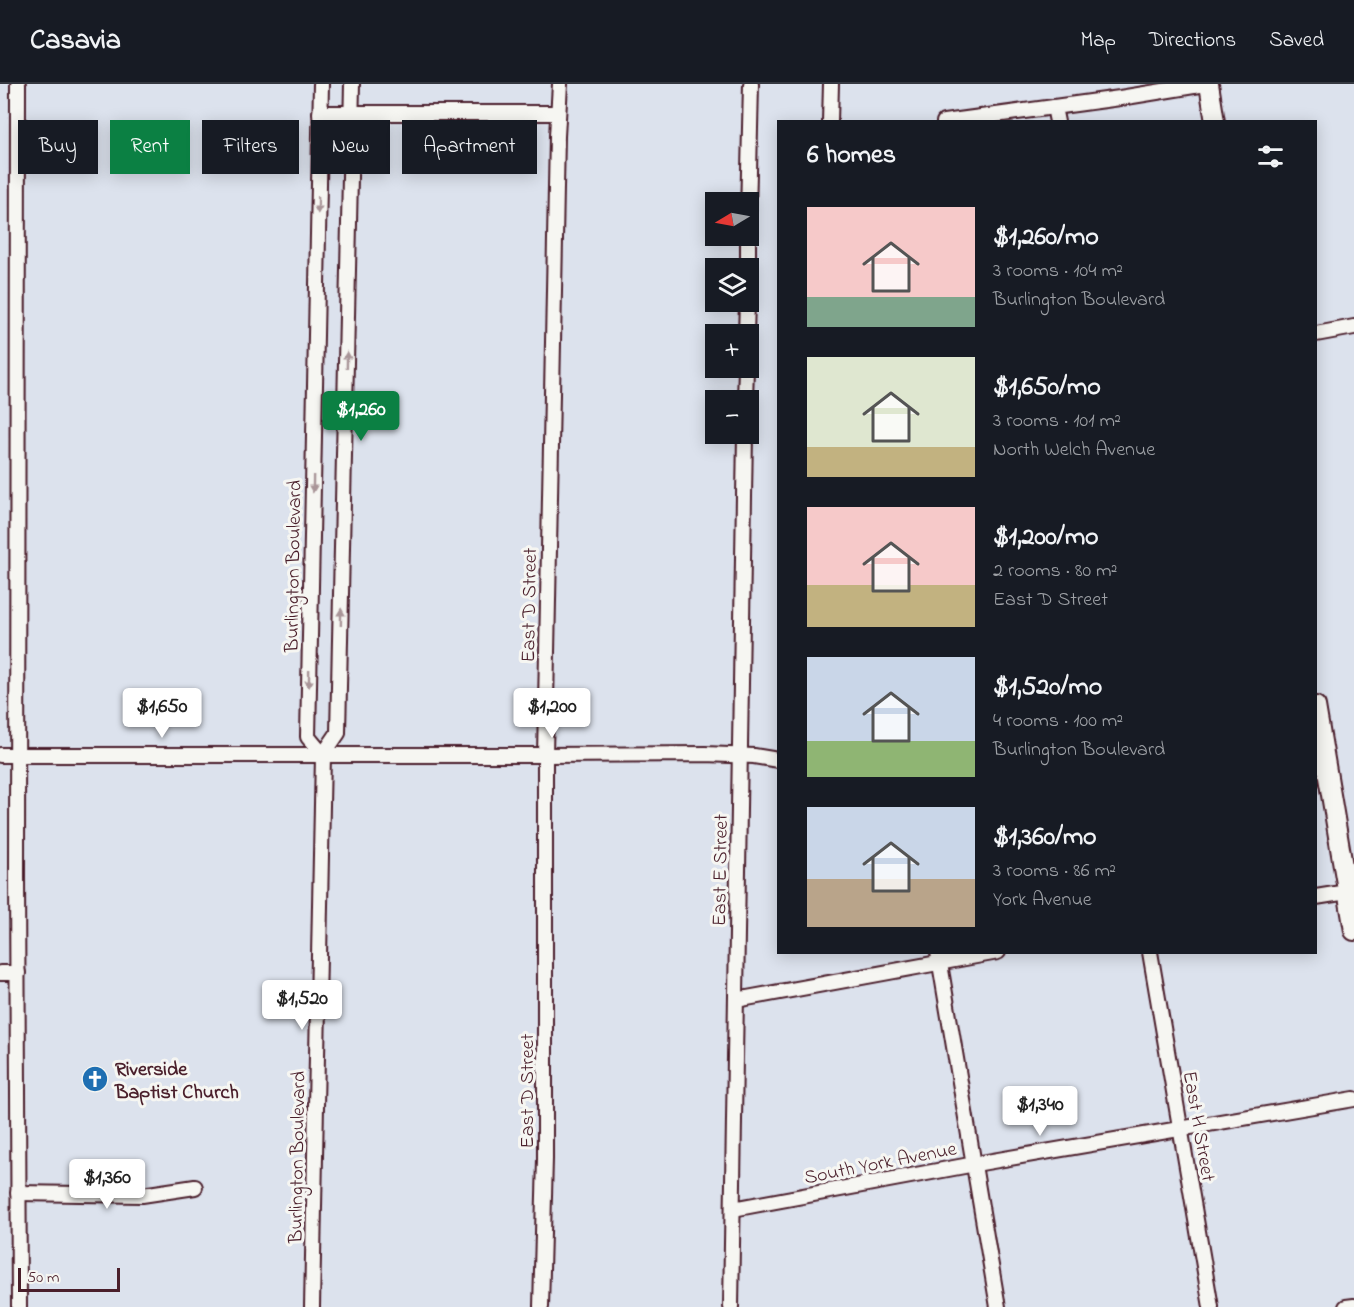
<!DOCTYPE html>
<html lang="en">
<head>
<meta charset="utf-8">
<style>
	:root { --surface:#171b24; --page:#242831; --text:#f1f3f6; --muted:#9ea1a6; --line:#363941; --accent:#0b8043 }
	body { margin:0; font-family:"Indie Flower",sans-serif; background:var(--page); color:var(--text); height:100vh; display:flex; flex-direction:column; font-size:22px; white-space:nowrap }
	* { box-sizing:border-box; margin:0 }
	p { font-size:20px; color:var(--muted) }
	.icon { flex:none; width:33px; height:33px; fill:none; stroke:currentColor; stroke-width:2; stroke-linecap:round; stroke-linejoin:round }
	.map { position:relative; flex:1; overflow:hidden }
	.panel { position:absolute; left:777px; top:36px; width:540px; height:834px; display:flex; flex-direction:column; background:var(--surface); border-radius:0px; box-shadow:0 3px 15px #0003 }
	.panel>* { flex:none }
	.banner { position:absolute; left:18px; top:36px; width:570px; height:54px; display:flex; gap:12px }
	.needle { width:39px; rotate:260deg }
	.controls { position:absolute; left:705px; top:108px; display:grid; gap:12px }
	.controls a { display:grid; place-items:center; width:54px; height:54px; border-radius:0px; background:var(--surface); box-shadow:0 3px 15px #0003; font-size:30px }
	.scale { position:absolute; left:18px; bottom:15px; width:102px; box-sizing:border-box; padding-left:6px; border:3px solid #4a1f2b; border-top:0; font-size:16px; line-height:21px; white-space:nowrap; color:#4a1f2b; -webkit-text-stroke:4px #f6f6f2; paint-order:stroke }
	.price { position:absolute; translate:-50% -51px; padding:0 14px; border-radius:6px; background:#fff; color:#222; font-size:20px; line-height:39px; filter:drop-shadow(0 2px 3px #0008) }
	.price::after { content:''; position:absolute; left:50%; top:36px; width:18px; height:14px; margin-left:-9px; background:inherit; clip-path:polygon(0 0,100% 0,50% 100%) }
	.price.current { background:var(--accent); color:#fff }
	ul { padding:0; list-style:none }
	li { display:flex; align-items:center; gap:18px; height:150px; padding:0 30px }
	li span { display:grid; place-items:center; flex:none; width:168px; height:120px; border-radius:0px; color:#555 }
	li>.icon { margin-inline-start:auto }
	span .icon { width:72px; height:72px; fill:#fffc; stroke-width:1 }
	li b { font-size:26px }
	h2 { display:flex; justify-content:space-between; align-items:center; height:72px; padding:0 30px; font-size:26px }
	.pill { padding:0 21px; border-radius:0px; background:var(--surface); box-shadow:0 3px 15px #0003; font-size:21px; line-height:54px }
	.pill.current { background:var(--accent); color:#fff }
	header { display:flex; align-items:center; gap:36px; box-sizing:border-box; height:84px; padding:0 30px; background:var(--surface); border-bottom:2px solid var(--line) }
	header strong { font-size:28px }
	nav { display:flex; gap:33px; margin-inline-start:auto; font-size:21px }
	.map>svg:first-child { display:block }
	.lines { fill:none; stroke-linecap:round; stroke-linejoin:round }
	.minor-casing { stroke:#4a1f2b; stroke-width:18 }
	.major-casing { stroke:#4a1f2b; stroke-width:22 }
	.minor { stroke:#f6f6f2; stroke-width:14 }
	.major { stroke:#f6f6f2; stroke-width:18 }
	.oneway { fill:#a99598 }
	.labels { text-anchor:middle; stroke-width:6; stroke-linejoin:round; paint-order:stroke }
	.street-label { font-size:20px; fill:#4a1f2b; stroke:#f6f6f2 }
	.poi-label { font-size:20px; font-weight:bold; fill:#4a1f2b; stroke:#f6f6f2; text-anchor:start }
</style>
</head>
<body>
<header>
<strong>Casavia</strong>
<nav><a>Map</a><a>Directions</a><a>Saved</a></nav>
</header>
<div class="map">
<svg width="1354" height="1223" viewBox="0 0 1354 1223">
	<rect width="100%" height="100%" fill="#dce2ed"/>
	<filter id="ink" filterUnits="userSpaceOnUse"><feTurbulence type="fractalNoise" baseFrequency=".0167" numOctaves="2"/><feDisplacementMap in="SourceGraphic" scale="12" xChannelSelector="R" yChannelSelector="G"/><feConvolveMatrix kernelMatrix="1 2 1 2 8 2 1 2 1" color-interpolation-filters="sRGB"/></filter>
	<g filter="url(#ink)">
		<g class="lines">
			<g class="minor-casing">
				<g id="minor">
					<polyline points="18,0 17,792 19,1223"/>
					<polyline points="321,0 308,653 323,671"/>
					<polyline points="1054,23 1057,38"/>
					<polyline points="320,29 558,29"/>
					<polyline points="830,38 831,0"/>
					<polyline points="944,38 1120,14 1206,0"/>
					<polyline points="748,131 751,0"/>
					<polyline points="748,184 748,152"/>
					<polyline points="746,250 747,218"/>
					<polyline points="1316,250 1354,243"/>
					<polyline points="745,316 746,284"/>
					<polyline points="0,671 545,671 705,670 754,672 778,676"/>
					<polyline points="1316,813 1347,808"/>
					<polyline points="938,868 998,1223"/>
					<polyline points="1150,868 1211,1223"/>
					<polyline points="0,889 18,889"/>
					<polyline points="736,916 998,868"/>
					<polyline points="18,1109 142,1111 195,1103"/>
					<polyline points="733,1125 975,1080 1354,1015"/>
					<polyline points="312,1223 323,671 338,649 352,0"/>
					<polyline points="541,1223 545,1075 545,671 557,52 560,0"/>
					<polyline points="731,1223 745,350"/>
					<polyline points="1346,1223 1354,1222"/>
				</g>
			</g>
			<g class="major-casing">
				<g id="major">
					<polyline points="1209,0 1215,38"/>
					<polyline points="1316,622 1354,847"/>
				</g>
			</g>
			<use href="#minor" class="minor"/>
			<use href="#major" class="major"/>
		</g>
		<defs><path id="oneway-solid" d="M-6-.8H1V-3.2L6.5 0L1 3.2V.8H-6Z" transform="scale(1.5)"/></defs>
		<g class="oneway">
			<use href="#oneway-solid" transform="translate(318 121) rotate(91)"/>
			<use href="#oneway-solid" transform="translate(347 276) rotate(-89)"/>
			<use href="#oneway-solid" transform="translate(313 400) rotate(91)"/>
			<use href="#oneway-solid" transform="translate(341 533) rotate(-89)"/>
			<use href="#oneway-solid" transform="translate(309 595) rotate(91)"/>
		</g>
	</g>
	<defs>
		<g id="church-disc" transform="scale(1.35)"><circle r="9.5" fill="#1f6fb2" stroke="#f6f6f2"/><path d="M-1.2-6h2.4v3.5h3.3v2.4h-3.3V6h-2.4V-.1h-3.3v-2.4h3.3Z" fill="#fff"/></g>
	</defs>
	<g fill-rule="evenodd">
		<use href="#church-disc" x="95" y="995"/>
	</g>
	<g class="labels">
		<g class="street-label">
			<text transform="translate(292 482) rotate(-89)" y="7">Burlington Boulevard</text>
			<text transform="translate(528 521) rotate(-89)" y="7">East D Street</text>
			<text transform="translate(719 786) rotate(-89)" y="7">East E Street</text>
			<text transform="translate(526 1007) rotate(-90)" y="7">East D Street</text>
			<text transform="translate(1200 1042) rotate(80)" y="7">East H Street</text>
			<text transform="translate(296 1073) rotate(-89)" y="7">Burlington Boulevard</text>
			<text transform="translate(880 1078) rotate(-11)" y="7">South York Avenue</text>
		</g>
		<g class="poi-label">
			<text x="115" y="991">Riverside<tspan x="115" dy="23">Baptist Church</tspan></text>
		</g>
	</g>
</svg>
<div class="controls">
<a><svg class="needle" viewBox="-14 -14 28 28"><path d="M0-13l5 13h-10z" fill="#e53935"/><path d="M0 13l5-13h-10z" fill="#9ea1a6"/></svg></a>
<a><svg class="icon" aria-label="layers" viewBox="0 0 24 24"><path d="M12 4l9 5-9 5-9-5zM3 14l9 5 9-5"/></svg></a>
<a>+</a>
<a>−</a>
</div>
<div class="scale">50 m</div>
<b class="price current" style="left:361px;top:358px">$1,260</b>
<b class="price" style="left:162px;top:655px">$1,650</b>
<b class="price" style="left:552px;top:655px">$1,200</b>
<b class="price" style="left:302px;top:947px">$1,520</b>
<b class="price" style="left:1040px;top:1053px">$1,340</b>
<b class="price" style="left:107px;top:1126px">$1,360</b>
<div class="banner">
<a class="pill">Buy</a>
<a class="pill current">Rent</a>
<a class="pill">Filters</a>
<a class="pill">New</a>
<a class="pill">Apartment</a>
</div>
<section class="panel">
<h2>6 homes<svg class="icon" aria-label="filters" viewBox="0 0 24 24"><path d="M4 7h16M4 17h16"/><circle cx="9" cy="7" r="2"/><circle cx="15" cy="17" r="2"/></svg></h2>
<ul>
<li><span style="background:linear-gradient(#f6c9c9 75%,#7fa58c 0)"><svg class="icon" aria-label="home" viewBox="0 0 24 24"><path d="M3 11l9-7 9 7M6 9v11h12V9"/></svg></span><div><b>$1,260/mo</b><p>3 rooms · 104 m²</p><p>Burlington Boulevard</p></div></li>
<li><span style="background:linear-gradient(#dfe7d0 75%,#c2b280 0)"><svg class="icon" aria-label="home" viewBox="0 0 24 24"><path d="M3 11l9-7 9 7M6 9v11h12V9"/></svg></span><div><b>$1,650/mo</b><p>3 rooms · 101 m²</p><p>North Welch Avenue</p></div></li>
<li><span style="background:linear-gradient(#f6c9c9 65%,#c2b280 0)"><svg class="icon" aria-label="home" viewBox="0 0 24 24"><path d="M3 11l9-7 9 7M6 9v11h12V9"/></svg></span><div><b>$1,200/mo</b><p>2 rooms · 80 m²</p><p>East D Street</p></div></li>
<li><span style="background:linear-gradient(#c9d6e8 70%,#8fb573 0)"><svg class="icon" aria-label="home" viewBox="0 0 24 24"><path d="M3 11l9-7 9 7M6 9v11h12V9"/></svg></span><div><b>$1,520/mo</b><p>4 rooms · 100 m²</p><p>Burlington Boulevard</p></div></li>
<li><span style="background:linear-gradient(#c9d6e8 60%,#b9a48a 0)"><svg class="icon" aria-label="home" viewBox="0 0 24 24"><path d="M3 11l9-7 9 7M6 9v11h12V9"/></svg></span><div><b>$1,360/mo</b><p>3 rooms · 86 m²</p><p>York Avenue</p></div></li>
</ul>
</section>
</div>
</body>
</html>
